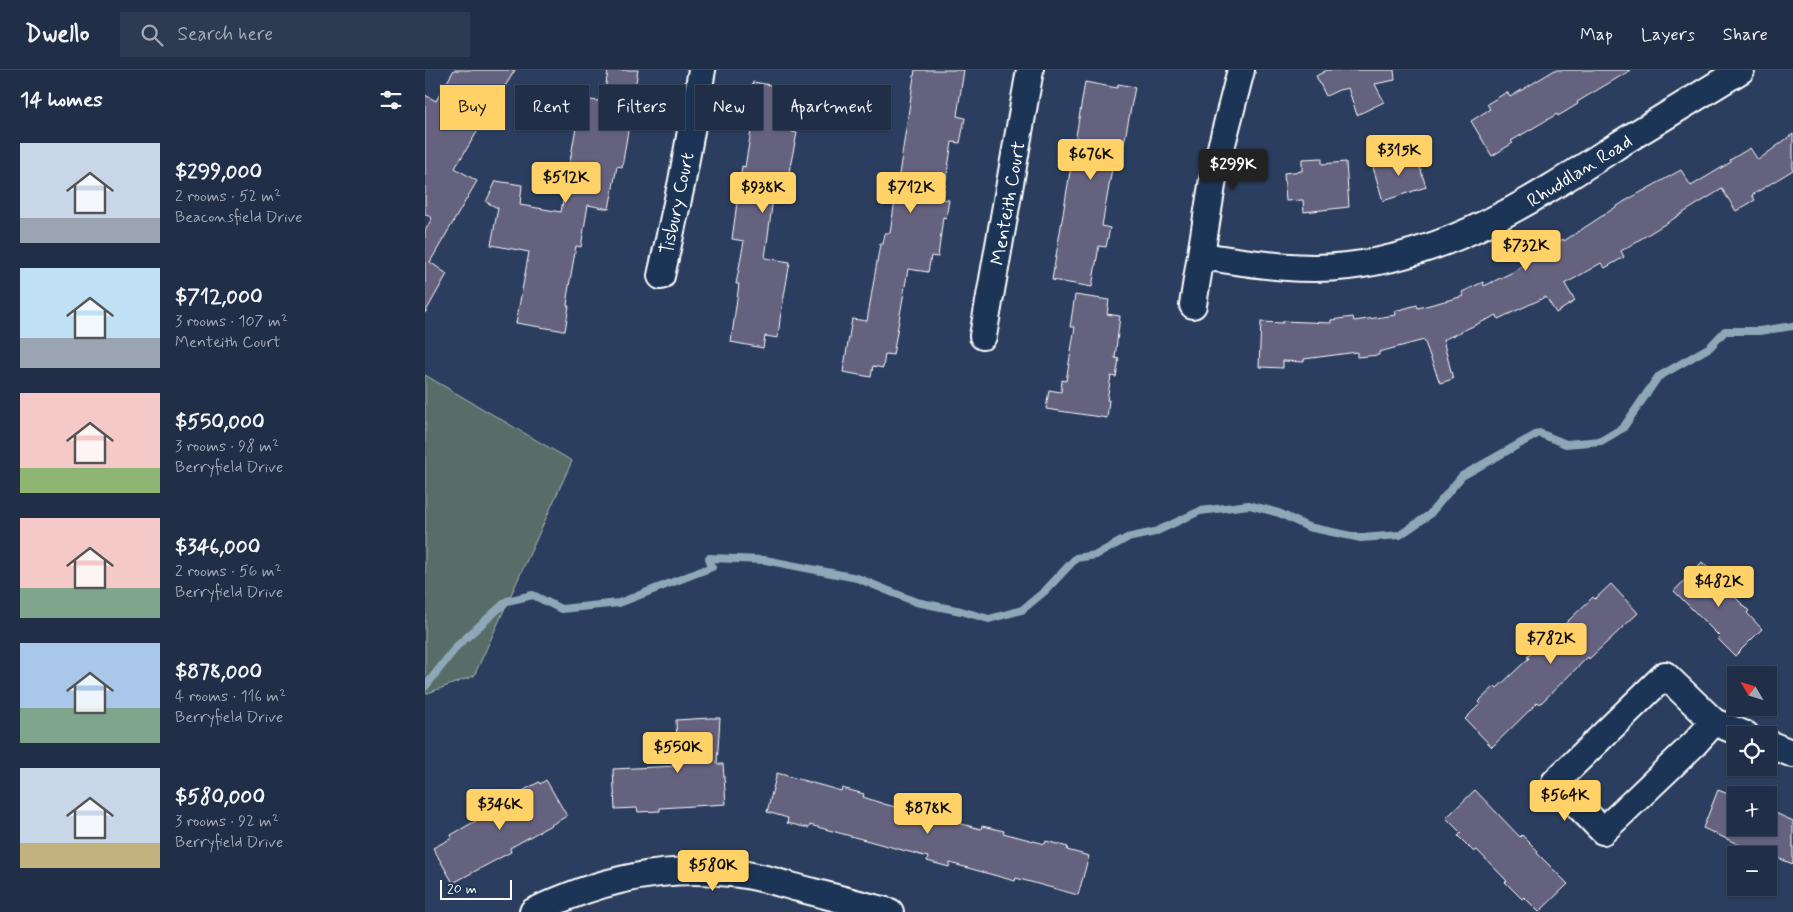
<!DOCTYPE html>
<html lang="en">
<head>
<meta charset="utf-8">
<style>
	:root { --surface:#202e47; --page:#2d3a52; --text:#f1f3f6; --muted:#a2a8b4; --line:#3d4a60; --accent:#ffd166 }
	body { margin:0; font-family:Mynerve,sans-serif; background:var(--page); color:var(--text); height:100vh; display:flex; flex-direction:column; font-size:19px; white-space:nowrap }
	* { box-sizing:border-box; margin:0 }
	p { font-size:16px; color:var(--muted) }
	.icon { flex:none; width:28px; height:28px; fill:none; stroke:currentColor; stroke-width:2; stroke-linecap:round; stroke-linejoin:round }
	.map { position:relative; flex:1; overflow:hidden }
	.panel { display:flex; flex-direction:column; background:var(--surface); width:425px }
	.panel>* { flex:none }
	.banner { position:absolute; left:15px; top:15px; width:475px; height:45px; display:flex; gap:10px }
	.needle { width:32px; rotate:308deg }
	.controls { position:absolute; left:1302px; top:596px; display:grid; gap:10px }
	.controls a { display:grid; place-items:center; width:50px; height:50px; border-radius:0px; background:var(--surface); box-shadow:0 1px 4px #0004,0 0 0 1px var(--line); font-size:25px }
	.scale { position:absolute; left:15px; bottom:12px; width:72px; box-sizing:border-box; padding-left:5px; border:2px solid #fff; border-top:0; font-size:14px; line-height:18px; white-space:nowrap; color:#fff; -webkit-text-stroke:4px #1d3557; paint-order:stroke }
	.price { position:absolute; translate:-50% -42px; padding:0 11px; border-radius:5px; background:var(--accent); color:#111; font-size:16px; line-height:32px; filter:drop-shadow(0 1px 2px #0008) }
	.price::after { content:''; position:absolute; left:50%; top:30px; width:15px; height:11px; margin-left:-8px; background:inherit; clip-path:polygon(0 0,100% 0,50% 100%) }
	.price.selected { background:#222; color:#fff }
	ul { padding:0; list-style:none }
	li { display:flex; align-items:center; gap:15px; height:125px; padding:0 20px }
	li span { display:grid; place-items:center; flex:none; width:140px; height:100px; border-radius:0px; color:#555 }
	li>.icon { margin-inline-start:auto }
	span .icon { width:60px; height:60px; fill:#fffc; stroke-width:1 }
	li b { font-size:21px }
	h2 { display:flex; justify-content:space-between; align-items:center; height:60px; padding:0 20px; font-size:21px }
	.pill { padding:0 18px; border-radius:0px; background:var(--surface); box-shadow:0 1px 4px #0004,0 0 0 1px var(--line); font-size:18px; line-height:45px }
	.pill.selected { background:var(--accent); color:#111 }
	header { display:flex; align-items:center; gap:30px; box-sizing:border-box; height:70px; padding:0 25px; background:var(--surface); border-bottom:1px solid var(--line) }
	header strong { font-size:24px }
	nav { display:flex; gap:28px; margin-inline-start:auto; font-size:18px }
	.search { width:350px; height:45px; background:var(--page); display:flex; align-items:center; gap:12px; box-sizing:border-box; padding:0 18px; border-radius:0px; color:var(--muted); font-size:19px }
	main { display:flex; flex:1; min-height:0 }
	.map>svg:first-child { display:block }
	.green { fill:#586d68; stroke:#acb6b4 }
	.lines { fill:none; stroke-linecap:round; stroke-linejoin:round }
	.stream { stroke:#8ea8b8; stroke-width:8 }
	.building { fill:#656280; stroke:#fff }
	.minor-casing { stroke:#fff; stroke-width:30 }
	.minor { stroke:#1d3557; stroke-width:26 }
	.labels { text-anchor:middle; stroke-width:4.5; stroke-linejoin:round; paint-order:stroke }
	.street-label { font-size:19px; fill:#fff; stroke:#1d3557 }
</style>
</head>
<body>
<header>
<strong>Dwello</strong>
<div class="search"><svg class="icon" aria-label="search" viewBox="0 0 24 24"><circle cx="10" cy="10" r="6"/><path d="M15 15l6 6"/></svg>Search here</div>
<nav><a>Map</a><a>Layers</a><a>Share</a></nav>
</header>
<main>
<section class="panel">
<h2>14 homes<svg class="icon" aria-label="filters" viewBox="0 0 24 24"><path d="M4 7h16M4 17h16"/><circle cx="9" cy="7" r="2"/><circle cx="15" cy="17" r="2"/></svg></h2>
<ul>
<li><span style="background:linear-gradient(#c9d6e8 75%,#9aa5b1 0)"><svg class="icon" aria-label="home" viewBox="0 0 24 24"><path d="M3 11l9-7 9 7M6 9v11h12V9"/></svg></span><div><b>$299,000</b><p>2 rooms · 52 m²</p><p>Beaconsfield Drive</p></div></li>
<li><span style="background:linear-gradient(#bfe0f5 70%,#9aa5b1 0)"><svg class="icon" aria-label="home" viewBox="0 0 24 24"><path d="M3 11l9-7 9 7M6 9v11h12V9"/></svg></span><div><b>$712,000</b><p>3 rooms · 107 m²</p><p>Menteith Court</p></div></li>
<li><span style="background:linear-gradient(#f6c9c9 75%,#8fb573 0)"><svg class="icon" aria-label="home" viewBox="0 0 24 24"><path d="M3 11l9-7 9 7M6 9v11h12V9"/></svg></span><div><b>$550,000</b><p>3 rooms · 98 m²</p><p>Berryfield Drive</p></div></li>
<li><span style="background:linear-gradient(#f6c9c9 70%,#7fa58c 0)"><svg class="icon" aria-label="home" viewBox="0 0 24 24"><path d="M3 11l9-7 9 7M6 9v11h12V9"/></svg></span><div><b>$346,000</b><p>2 rooms · 56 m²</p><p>Berryfield Drive</p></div></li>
<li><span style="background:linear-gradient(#a9c7e8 65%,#7fa58c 0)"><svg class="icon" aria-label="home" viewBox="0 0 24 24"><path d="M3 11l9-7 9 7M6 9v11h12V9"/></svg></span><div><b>$878,000</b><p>4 rooms · 116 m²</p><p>Berryfield Drive</p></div></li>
<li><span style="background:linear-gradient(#c9d6e8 75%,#c2b280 0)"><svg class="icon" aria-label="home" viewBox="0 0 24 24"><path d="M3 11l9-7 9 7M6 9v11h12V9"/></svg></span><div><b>$580,000</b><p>3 rooms · 92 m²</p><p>Berryfield Drive</p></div></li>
</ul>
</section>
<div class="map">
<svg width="1368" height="842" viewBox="0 0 1368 842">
	<rect width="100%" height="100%" fill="#2b3e5f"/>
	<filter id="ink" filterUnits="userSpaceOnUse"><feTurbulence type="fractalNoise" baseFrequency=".02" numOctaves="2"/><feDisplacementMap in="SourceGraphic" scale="10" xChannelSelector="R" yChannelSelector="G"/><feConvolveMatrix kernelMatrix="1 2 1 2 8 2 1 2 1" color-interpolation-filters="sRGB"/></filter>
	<g filter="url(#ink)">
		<polygon class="green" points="0,305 147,391 49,606 0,624"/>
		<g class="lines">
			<polyline class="stream" points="0,617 32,576 82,531 108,525 136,539 194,533 287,497 284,488 340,490 432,508 491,532 536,541 564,549 597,540 620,521 651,488 671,485 702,468 730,462 775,441 824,435 854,443 883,457 936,468 975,465 1004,445 1037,406 1114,363 1141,374 1176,371 1198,358 1233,307 1285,277 1300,261 1334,261 1368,256"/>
		</g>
		<g class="building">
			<polygon points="29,0 90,0 30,98 52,111 5,192 22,204 0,243 0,161 7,148 0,144 0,25 11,31"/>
			<polygon points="183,0 213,0 197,97 192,96 184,139 163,135 156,177 151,176 142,228 143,228 142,236 144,236 140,261 91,253 104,182 66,175 73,138 61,132 71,111 97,115 95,135 136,142 156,29 174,31 175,20 180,21"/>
			<polygon points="490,0 539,0 532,46 540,48 535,73 527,72 518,129 524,130 521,148 518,147 513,187 506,186 503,202 483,199 468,285 460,284 458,298 448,296 446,307 418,302 427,249 442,251 455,174 458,174 460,163 465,163"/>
			<polygon points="902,0 969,0 970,10 950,14 959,32 932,45 923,18 914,20 901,26 891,6"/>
			<polygon points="1130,0 1206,0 1152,32 1153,34 1133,46 1132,44 1086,71 1088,73 1067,86 1046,51 1065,39 1062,34 1082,22 1085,27"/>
			<polygon points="328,12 374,20 367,62 372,63 358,131 348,128 340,188 365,192 355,249 353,268 340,266 338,278 306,272 314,214 311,214 319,171 307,169 317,96 320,97 331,31 325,30"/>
			<polygon points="660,12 692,18 693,14 710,17 695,94 688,93 677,156 685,158 681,177 674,176 667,217 627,210"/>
			<polygon points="1368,64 1368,100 1327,125 1330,130 1311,141 1297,119 1196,181 1199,187 1180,198 1176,193 1140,214 1150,231 1131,243 1121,227 1073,249 1072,245 1018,270 1028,309 1015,313 999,270 954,282 954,285 932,287 932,282 879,289 879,292 858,291 858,298 834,297 836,252 858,253 858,251 906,253 906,250 928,247 929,251 971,245 970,241 992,235 993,238 1039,226 1037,222 1058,212 1059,216 1088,202 1138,169 1139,171 1200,131 1256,100 1266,116 1306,92 1305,90 1325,78 1333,90"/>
			<polygon points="991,84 1001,117 958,131 947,94 968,87 970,91"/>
			<polygon points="897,88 897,94 921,92 924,137 879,142 878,130 861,131 859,103 877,101 877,89"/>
			<polygon points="650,225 684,230 682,244 695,246 690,288 694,289 691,307 686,306 682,330 684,330 682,348 621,339 624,320 636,322 637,310 641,311 650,257 645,257"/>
			<polygon points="1277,492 1310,523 1308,525 1324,541 1322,543 1337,559 1310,586 1293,569 1295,567 1249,521"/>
			<polygon points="1186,514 1213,543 1164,589 1163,587 1115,634 1113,632 1067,677 1040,649 1055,634 1053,632 1070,616 1072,618 1104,588 1102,587 1119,571 1120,573 1168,527 1170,529"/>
			<polygon points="284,648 295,648 292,694 298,694 301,734 235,738 235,741 213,742 212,738 190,739 188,699 253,696 251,650"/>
			<polygon points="352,703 416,721 417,718 439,724 438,727 459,734 556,759 557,756 579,761 578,763 620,774 621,771 643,777 642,780 664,786 653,825 591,808 590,811 525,793 524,797 502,791 503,787 385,755 384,758 362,753 363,748 342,742"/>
			<polygon points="121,710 142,746 85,778 86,782 28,813 8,778 27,768 26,765 82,733 81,730 114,712 115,714"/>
			<polygon points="1050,720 1095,767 1097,765 1113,781 1112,783 1143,814 1114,842 1099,827 1097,829 1080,812 1082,811 1052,780 1049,782 1033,766 1036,763 1021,748"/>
			<polygon points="1293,720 1311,727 1311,758 1344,758 1344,740 1368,751 1368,794 1319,775 1319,777 1278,758"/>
		</g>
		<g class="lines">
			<g class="minor-casing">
				<g id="minor">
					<path d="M777,186C824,193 875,202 923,196C1026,184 1108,130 1193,75C1234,50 1275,25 1316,0"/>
					<polyline points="236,206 257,111 277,0"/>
					<polyline points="768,235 788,109 816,0"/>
					<polyline points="558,266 605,0"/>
					<polyline points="1289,652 1269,674 1178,761 1130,712 1240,605 1289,652 1321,665"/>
					<polyline points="1344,674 1368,684"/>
					<path d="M108,842C172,810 243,794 314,804C334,806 354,813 373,818C404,826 434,834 465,842"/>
				</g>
			</g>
			<use href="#minor" class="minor"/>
		</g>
	</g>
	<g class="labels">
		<g class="street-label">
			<text transform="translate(1154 100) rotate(-32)" y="7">Rhuddlan Road</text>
			<text transform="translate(251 133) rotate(-78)" y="7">Tisbury Court</text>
			<text transform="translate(582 133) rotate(-80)" y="7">Menteith Court</text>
		</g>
	</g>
</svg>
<div class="controls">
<a><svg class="needle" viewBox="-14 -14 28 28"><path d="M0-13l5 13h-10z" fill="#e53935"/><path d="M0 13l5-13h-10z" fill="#a2a8b4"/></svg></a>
<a><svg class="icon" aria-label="locate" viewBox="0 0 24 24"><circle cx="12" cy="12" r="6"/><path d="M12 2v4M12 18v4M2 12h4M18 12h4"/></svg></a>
<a>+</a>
<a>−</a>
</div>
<div class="scale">20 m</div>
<b class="price" style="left:974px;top:107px">$315K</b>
<b class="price" style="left:666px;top:111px">$676K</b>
<b class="price selected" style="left:808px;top:121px">$299K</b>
<b class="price" style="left:141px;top:134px">$512K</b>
<b class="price" style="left:338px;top:144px">$938K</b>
<b class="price" style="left:486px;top:144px">$712K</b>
<b class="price" style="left:1101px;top:202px">$732K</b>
<b class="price" style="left:1294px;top:538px">$482K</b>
<b class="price" style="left:1126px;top:595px">$782K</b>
<b class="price" style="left:253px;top:704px">$550K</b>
<b class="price" style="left:1140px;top:752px">$564K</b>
<b class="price" style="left:75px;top:761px">$346K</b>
<b class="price" style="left:503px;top:765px">$878K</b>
<b class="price" style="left:288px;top:822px">$580K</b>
<div class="banner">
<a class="pill selected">Buy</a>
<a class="pill">Rent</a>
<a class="pill">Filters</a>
<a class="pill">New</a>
<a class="pill">Apartment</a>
</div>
</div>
</main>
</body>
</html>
